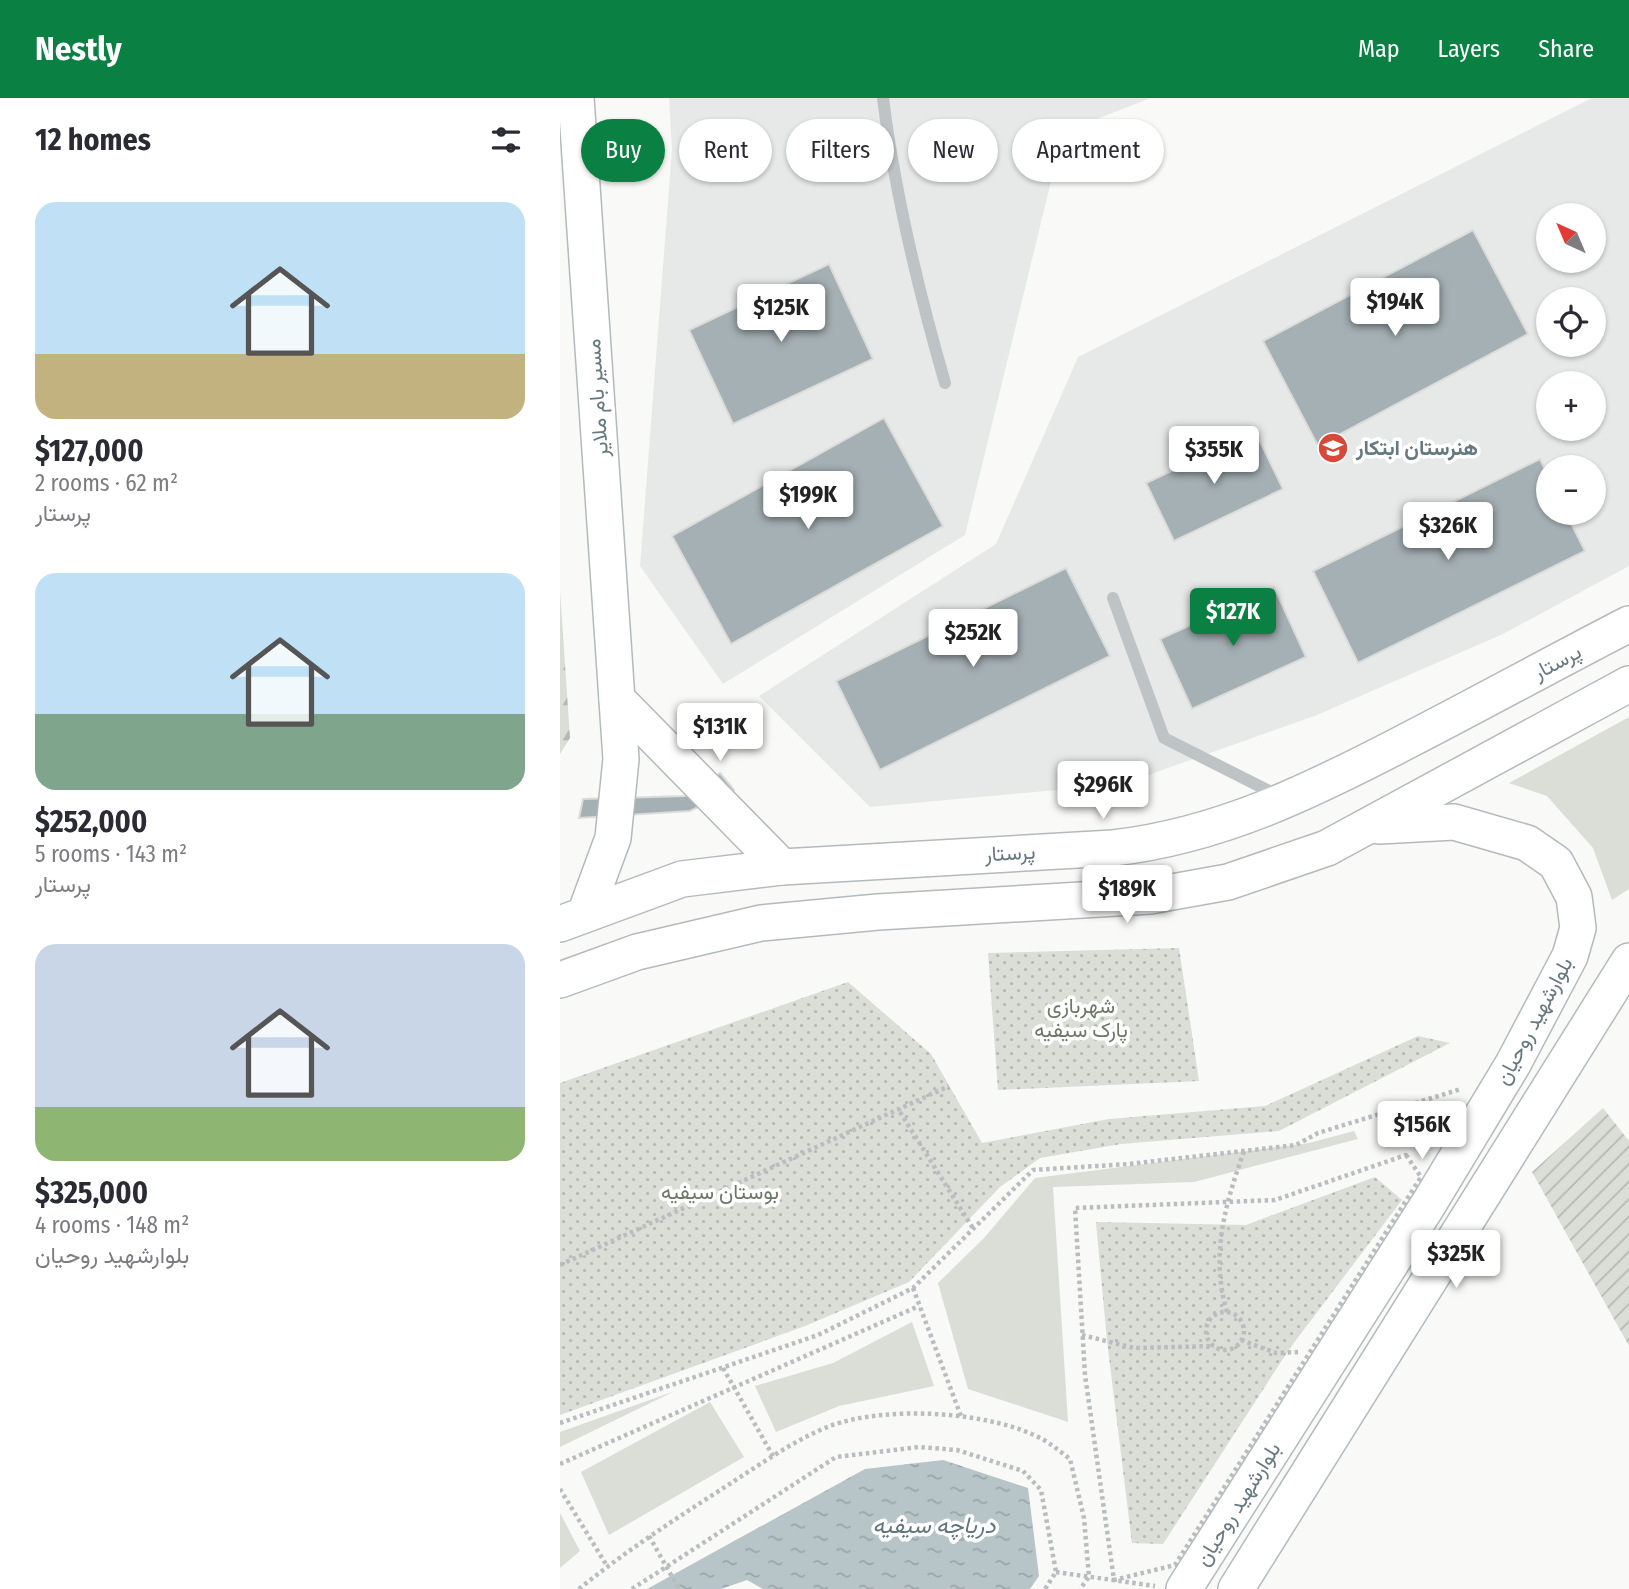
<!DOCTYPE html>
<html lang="en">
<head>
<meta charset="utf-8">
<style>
	:root { --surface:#fff; --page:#f7f7f7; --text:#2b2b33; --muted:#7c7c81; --accent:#0b8043 }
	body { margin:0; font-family:"Fira Sans Condensed",Vazirmatn,sans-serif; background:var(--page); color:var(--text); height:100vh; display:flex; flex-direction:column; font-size:26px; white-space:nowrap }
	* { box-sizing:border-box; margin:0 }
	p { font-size:23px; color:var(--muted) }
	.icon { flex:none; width:38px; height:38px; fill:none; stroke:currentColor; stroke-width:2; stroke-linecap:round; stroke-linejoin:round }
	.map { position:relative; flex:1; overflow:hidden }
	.side { display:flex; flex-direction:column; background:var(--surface); width:560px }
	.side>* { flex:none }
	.hud { position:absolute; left:21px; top:21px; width:665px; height:63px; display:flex; gap:14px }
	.needle { width:46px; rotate:316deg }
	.fabs { position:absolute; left:976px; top:105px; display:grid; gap:14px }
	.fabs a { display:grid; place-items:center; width:70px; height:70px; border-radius:50%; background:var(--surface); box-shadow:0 2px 5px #0004; font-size:35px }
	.price { position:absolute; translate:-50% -60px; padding:0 16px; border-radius:7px; background:#fff; color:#222; font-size:23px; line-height:46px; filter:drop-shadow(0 2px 4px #0008) }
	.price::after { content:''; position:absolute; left:50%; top:42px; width:21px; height:16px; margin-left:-10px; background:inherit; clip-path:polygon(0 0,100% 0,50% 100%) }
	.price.on { background:var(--accent); color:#fff }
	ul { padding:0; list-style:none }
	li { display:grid; align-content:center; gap:14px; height:371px; padding:0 35px }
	li span { display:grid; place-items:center; height:217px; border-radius:21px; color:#555 }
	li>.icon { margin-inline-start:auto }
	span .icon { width:126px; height:126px; fill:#fffc; stroke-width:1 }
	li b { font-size:30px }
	h2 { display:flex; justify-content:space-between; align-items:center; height:84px; padding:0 35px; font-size:30px }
	.pill { padding:0 24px; border-radius:32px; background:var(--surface); box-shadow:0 2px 5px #0004; font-size:24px; line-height:63px }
	.pill.on { background:var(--accent); color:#fff }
	header { display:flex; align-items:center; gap:42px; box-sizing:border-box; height:98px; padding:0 35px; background:var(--accent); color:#fff }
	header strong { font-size:33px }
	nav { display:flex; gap:38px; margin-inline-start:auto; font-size:24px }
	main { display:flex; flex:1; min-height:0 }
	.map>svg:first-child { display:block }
	.built { fill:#e7e9e8; fill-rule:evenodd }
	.grass { fill:#daded6 }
	.forest { fill:url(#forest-firs) }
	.park { fill:url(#park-dots) }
	.garden { fill:url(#garden-furrows) }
	.water { fill:url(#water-ripples) }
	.building { fill:#a5b0b4; stroke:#dbdbd9; stroke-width:2 }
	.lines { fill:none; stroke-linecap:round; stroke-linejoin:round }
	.secondary-casing { stroke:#b3babd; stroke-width:38 }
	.path { stroke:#b9bdbf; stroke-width:4.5; stroke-dasharray:3.5 3.5; stroke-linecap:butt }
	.lane { stroke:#bec4c6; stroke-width:12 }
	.secondary { stroke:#fff; stroke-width:35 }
	.labels { text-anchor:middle; stroke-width:7; stroke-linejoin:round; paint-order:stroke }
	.street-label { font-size:21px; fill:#667880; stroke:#fff }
	.poi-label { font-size:21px; font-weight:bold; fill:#667880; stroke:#fff; text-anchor:start }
	.park-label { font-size:21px; fill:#6b7865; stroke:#fff }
	.water-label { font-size:23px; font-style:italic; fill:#61767a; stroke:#fff }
</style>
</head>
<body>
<header>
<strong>Nestly</strong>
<nav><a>Map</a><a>Layers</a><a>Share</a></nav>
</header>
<main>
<section class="side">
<h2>12 homes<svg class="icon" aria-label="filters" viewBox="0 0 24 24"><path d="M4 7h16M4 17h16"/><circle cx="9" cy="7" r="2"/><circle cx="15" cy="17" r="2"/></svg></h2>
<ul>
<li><span style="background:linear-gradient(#bfe0f5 70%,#c2b280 0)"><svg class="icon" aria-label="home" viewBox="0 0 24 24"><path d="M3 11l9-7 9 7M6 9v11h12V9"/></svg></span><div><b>$127,000</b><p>2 rooms · 62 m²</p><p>پرستار</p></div></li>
<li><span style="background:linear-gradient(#bfe0f5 65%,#7fa58c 0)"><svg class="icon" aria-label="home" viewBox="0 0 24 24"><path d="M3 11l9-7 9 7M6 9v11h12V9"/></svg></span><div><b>$252,000</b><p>5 rooms · 143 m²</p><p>پرستار</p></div></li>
<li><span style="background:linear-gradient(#c9d6e8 75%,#8fb573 0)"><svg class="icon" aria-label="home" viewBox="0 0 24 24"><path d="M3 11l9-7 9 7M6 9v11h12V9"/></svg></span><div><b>$325,000</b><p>4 rooms · 148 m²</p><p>بلوارشهید روحیان</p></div></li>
</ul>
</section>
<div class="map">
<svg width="1069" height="1491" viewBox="0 0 1069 1491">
	<defs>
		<pattern id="forest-firs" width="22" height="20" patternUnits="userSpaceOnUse" patternTransform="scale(1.75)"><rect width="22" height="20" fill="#daded6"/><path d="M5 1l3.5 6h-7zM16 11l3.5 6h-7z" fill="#b5b9b3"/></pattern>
		<pattern id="park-dots" width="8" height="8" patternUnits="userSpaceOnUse" patternTransform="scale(1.75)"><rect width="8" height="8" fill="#daded6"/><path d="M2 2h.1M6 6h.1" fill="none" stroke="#b5b9b3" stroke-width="1.8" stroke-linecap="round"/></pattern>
		<pattern id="garden-furrows" width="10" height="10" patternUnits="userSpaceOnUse" patternTransform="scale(1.75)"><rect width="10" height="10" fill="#daded6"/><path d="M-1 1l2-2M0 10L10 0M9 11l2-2" fill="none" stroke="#b5b9b3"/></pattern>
		<pattern id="water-ripples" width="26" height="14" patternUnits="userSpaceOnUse" patternTransform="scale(1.75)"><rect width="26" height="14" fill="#b8c5c8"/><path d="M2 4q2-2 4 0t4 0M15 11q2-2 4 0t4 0" fill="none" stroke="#99a5a8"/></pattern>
	</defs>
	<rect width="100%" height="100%" fill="#f9f9f7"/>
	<g class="built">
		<polygon points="109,0 591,0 503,34 405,437 163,586 80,468 112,51"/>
		<path d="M1032,0H1069V468L943,536L757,617L563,686L310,709L199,598L436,446L518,259ZM989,117H1034V163H989ZM989,201H1034V247H989ZM989,285H1034V331H989ZM989,369H1034V415H989Z"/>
	</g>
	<g class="grass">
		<polygon points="1069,619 1069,791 1052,802 1033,750 987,698 949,685"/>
		<polygon points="794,1033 798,1041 634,1084 493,1089 508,1324 408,1291 378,1185 424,1140 475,1080 749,1045"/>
		<polygon points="352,1224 374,1288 279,1308 216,1334 195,1288 273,1265"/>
		<polygon points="115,1293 0,1349 0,1334"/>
		<polygon points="150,1304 184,1359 49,1437 21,1374"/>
		<polygon points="0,1415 20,1453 0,1470"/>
	</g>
	<polygon class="forest" points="0,493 10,640 0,656"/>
	<g class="park">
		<polygon points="619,850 639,983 438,992 428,855"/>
		<polygon points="288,884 371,956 422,1045 549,1021 705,1008 858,938 890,945 719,1033 561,1046 480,1060 440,1089 349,1184 245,1228 0,1317 0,985"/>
		<polygon points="815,1079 842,1102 730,1250 603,1446 572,1445 547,1243 536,1124 686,1127"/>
	</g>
	<polygon class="garden" points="1043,1010 1069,1043 1069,1248 972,1074"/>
	<polygon class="water" points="383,1362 468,1390 479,1478 470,1491 203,1491 187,1482 161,1491 87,1491 305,1371"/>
	<g class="building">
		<polygon points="913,132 968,236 758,348 703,243"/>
		<polygon points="269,166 313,261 173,326 129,232"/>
		<polygon points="324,320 383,428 171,546 112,438"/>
		<polygon points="695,333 723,391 614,443 586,385"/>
		<polygon points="980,361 989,380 989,415 1006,415 1025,453 798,565 753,473"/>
		<polygon points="506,470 550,558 320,672 276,583"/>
		<polygon points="714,489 746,559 632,611 600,541"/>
		<polygon points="160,675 174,692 130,713 19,720 23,701 125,698"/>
	</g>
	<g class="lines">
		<g class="secondary-casing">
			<g id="secondary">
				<polyline points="16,0 61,661 53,740 25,816"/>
				<polyline points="57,601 222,769"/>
				<path d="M0,826L122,781L222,769L553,750C660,738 753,692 847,643C921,605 995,564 1069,526"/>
				<polyline points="0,882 77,854 201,825 318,814 590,798 668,784 767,750 1069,586"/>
				<polyline points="624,1491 868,1107 953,966 1010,858 1018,830 1014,799 996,765 967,745 894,724 819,728"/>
				<polyline points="676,1491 1069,863"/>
			</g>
		</g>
		<g class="path">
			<polyline points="340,1014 414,1132"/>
			<polygon points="846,1057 861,1079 615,1467 554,1482 525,1277 515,1110 715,1102"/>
			<polyline points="0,1167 389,988"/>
			<polyline points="353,1190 402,1321"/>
			<path d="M667,1214C650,1158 665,1107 684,1053"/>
			<circle cx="665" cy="1233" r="19"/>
			<polyline points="522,1237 574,1250 654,1248"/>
			<polyline points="681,1242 716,1255 738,1254"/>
			<polyline points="163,1270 213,1358"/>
			<polyline points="0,1325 258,1237 353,1190 473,1072 569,1066 736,1047 758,1035 901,991"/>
			<polyline points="0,1366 359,1208"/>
			<polyline points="0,1391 47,1468"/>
			<polyline points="89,1438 119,1491"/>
			<polyline points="496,1474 595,1488"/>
			<path d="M19,1491C67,1452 117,1420 168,1387C201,1366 234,1342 270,1328C326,1307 432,1313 484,1342C494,1348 502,1355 510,1361L524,1420L529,1479L520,1491"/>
			<polyline points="72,1491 276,1359 359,1349 397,1352 463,1373 481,1392 496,1474 485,1491"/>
		</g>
		<g class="lane">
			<path d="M323,0C335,97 358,191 385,285"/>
			<polyline points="553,500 604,640 719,698"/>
		</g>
		<use href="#secondary" class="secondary"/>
	</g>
	<defs>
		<g id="school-disc" transform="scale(1.575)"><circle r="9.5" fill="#d74839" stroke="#fff"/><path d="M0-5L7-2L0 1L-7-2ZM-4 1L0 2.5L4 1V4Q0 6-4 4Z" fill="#fff"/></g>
	</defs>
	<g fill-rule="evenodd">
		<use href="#school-disc" x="773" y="350"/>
	</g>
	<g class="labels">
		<g class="street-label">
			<text transform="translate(37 300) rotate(-94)" y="7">مسیر بام ملایر</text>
			<text transform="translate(997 564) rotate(-28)" y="7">پرستار</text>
			<text transform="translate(450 755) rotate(-3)" y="7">پرستار</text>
			<text transform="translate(974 923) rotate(-62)" y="7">بلوارشهید روحیان</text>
			<text transform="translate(678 1406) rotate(-58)" y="7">بلوارشهید روحیان</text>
		</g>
		<g class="poi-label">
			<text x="796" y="357">هنرستان ابتکار</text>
		</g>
		<g class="park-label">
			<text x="521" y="915">شهربازی<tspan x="521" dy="24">پارک سیفیه</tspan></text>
			<text x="160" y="1101">بوستان سیفیه</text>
		</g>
		<g class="water-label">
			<text x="374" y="1435">دریاچه سیفیه</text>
		</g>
	</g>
</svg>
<div class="fabs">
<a><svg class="needle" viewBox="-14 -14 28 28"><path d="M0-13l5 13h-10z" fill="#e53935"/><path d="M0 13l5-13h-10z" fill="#7c7c81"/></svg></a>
<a><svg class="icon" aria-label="locate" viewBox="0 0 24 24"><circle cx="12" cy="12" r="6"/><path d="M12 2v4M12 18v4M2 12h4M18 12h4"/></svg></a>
<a>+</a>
<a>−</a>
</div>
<b class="price" style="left:835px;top:240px">$194K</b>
<b class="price" style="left:221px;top:246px">$125K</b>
<b class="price" style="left:654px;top:388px">$355K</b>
<b class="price" style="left:248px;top:433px">$199K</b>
<b class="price" style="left:888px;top:464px">$326K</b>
<b class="price on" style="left:673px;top:550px">$127K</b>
<b class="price" style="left:413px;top:571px">$252K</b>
<b class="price" style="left:160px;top:665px">$131K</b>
<b class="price" style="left:543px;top:723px">$296K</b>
<b class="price" style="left:567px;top:827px">$189K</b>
<b class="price" style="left:862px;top:1063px">$156K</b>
<b class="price" style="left:896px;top:1192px">$325K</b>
<div class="hud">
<a class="pill on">Buy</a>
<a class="pill">Rent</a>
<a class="pill">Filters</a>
<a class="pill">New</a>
<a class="pill">Apartment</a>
</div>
</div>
</main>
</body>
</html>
